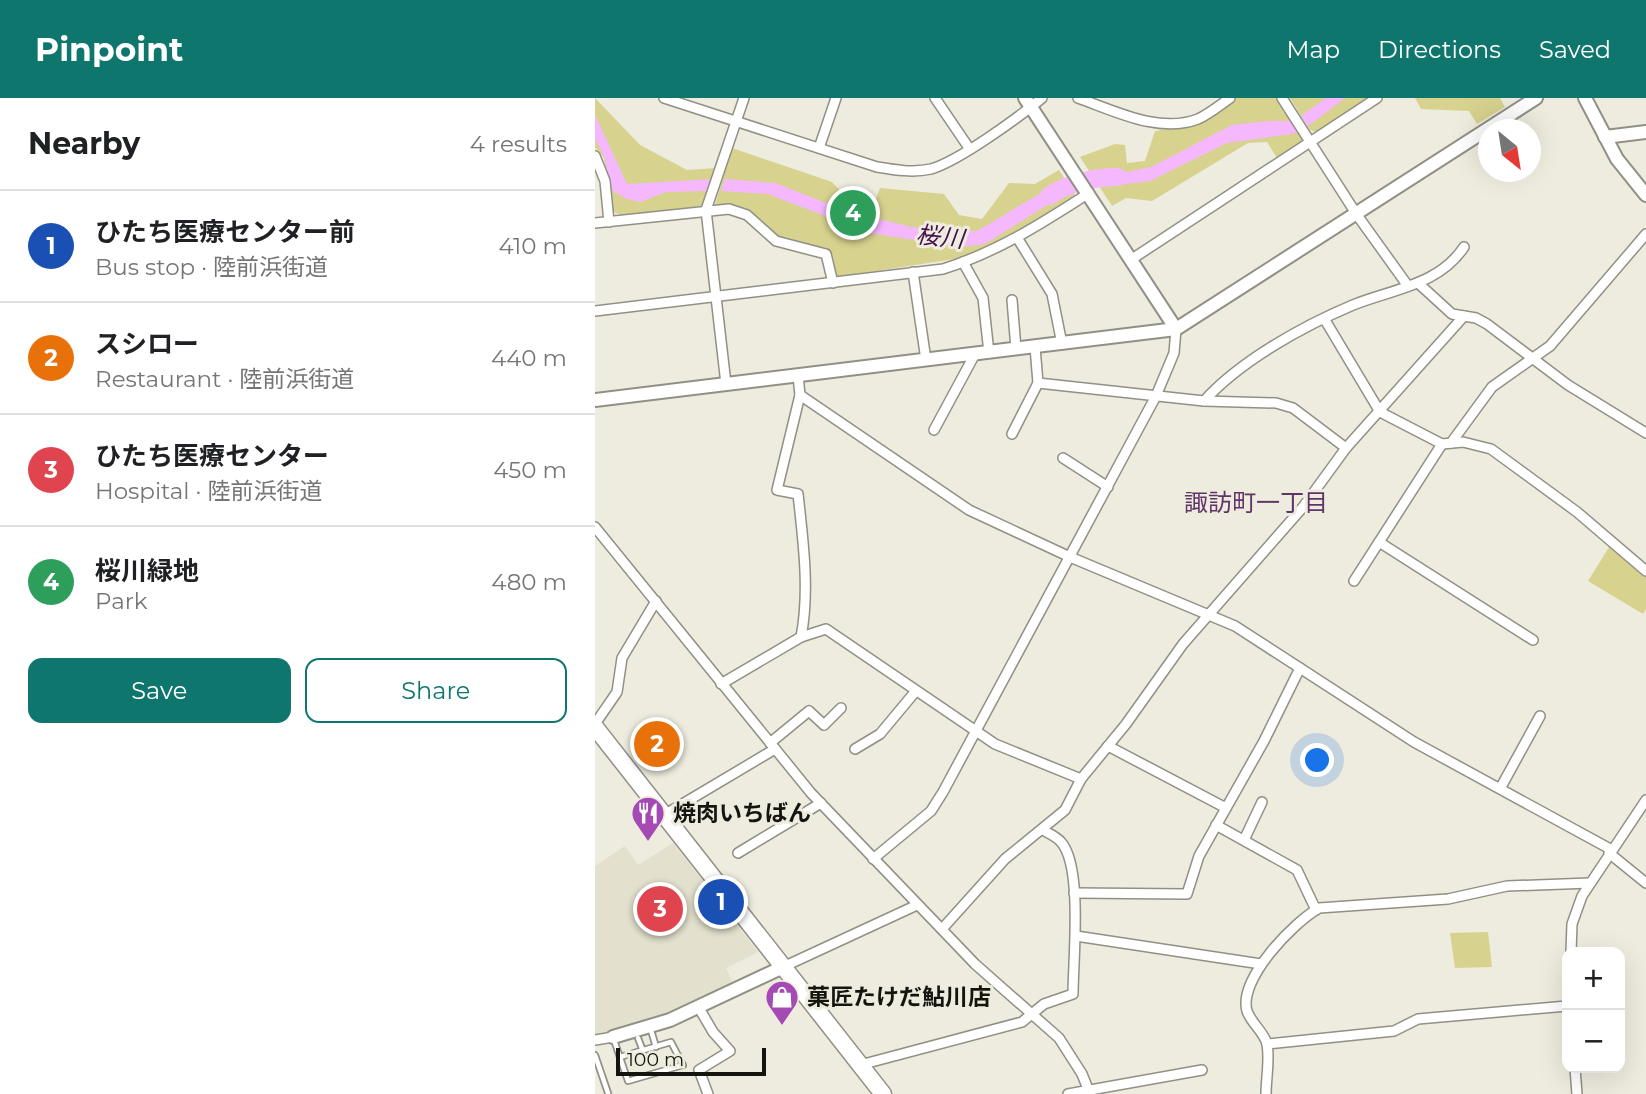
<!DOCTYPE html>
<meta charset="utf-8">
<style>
:root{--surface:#fff;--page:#f2f2f2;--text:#202124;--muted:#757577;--line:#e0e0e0;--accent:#0f766e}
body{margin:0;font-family:Montserrat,"Noto Sans JP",sans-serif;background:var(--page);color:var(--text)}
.controls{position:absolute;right:21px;bottom:21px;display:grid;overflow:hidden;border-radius:14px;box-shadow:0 7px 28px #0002}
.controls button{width:63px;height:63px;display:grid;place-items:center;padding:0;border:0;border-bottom:2px solid var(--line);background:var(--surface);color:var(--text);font:35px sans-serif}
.compass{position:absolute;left:883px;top:21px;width:63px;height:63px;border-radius:50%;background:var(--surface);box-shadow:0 7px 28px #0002;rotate:150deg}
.scale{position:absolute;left:21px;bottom:18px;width:150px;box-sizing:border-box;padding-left:7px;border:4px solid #151510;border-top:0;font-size:19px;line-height:24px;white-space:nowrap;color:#151510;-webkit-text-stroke:5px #edecde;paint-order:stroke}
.you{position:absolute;left:723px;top:663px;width:24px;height:24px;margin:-18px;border:5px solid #fff;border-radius:50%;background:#1a73e8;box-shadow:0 0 0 10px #1a73e833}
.badge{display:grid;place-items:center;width:46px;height:46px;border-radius:50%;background:var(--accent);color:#fff;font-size:23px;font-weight:700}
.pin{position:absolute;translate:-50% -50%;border:4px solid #fff;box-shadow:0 2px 7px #0006}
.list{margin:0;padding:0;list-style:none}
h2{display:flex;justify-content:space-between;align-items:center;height:91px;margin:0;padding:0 28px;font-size:30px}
h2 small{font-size:23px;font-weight:400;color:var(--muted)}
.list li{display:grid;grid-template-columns:46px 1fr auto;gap:21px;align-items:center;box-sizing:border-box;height:112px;padding:0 28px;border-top:2px solid var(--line)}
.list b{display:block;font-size:26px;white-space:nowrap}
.list p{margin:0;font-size:23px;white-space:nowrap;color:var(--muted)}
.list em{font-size:23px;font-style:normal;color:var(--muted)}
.actions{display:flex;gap:14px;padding:21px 28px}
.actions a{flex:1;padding:16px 0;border:2px solid var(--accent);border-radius:14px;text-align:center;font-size:24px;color:var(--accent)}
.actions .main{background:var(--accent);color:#fff}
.map{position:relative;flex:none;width:1051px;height:996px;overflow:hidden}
header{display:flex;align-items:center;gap:42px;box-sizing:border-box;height:98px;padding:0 35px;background:var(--accent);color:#fff}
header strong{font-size:33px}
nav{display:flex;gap:38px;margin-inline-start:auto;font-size:24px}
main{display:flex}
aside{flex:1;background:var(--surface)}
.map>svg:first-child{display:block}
.built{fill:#e3e1cd}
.green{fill:#d8d28f}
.water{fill:#f5b8ff}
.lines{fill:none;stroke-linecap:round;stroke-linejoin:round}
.river{stroke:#f5b8ff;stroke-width:18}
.service-casing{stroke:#919084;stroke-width:8}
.minor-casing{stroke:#919084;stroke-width:12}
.tertiary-casing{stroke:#919084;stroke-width:16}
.trunk-casing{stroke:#919084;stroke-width:19}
.service{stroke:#fff;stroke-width:4.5}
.minor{stroke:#fff;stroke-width:9}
.tertiary{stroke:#fff;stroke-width:12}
.trunk{stroke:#fff;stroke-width:16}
.labels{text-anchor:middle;stroke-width:6;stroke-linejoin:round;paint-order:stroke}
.poi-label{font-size:23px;font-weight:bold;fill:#151510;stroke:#edecde;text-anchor:start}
.water-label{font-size:24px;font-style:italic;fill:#450e4d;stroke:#edecde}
.neighbourhood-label{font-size:24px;fill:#613468;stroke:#edecde}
</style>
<header>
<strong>Pinpoint</strong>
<nav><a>Map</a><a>Directions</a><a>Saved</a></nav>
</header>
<main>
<aside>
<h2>Nearby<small>4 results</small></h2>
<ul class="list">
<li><span class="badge" style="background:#1a4fb4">1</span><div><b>ひたち医療センター前</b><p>Bus stop · 陸前浜街道</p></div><em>410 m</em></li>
<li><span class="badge" style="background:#e8710a">2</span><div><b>スシロー</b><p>Restaurant · 陸前浜街道</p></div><em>440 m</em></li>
<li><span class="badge" style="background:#e0444e">3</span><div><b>ひたち医療センター</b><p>Hospital · 陸前浜街道</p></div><em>450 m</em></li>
<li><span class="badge" style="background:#2e9e5b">4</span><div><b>桜川緑地</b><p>Park</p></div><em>480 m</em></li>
</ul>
<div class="actions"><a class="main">Save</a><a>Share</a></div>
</aside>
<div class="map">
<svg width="1051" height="996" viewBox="0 0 1051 996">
<rect width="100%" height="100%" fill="#edecde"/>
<path class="built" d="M78,745L163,854L131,870L140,889L84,915L0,939V768L30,748L43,767Z"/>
<g class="green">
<path d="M0,0L45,47L92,72L122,70L109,108L29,118L16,113L9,60L0,49Z"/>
<path d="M642,0H680L707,40L706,45L682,60L672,44L653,45L557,103L531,100L517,108L485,59L520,46L530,47L532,65L550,63L560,33L604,26Z"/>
<path d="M695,0H774L721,34L715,32Z"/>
<path d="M820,0H905L910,9L882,26L874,13L826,11Z"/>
<path d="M137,50L237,84L255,103L269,110L280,103L285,90L349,96L364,117L387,121L414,85L440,86L464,72L480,97L394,152L366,160L242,179L235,152L181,140L134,107H120Z"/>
<path d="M1016,446L1051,475V511L1048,516L993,483Z"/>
<path d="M893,834L897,869L860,870L855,835Z"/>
</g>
<g class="water">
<path d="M731,0H750L713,28L706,18Z"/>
<path d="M0,17L32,86L118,81L113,93L71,94L45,104L32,101L19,94L14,85L10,60L0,41Z"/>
<path d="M675,23H696L703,35L632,45L555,83L506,89L494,73L533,74L556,69L637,27Z"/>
<path d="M130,81L180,85L254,114L317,129L356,133H382L468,82L476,92L390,146L364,149L274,135L173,96L126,93Z"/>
</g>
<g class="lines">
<path class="river" d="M454,98C473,85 500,79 523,79"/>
<defs>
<g id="service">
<path d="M55,929L61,949"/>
<path d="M18,939L33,983L88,967L76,944L25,959"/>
<path d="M43,940L48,953"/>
<path d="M0,957L13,995"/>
</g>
<g id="minor">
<path d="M69,0L282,69C300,72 318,75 336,71C364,63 424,19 447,0"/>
<path d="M340,0L374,50"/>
<path d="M483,0C520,13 564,36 603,21C614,16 625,7 635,0"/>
<path d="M687,0L762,117L813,188"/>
<path d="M224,50L241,0"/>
<path d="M0,58L10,83L14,124"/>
<path d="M0,125L134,111L152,117L181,143L231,156L238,185"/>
<path d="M423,141L457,196L467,246"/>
<path d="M537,161L782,0"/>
<path d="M368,164L388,200L394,255"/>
<path d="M318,174L331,262"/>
<path d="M823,185L857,216L881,220L892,226L973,287L1051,335"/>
<path d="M417,202L421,251"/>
<path d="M0,213L348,171C402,154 446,126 494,95"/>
<path d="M730,222L785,314L847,346L868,344L896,351L982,414L1051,473"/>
<path d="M440,249L443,285L609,303L681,305L698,310L751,350"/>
<path d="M203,278L205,297L182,392L203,396C208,442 215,493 206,539"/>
<path d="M131,286L111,112L149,0"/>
<path d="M205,297L374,412L475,459L640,528L819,644L1017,752"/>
<path d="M609,303C645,263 708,228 758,207C798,191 844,187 869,149"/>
<path d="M339,332L380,256"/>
<path d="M417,336L443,285"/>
<path d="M856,345L897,289L955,248L1051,136"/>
<path d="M468,360L513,389"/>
<path d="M0,429L216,695L380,866L464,940L487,976L495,996"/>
<path d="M784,444L938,542"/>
<path d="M759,483L847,346"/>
<path d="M126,586L206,539L231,531L400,646L486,681"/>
<path d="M0,626L22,594L27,560L61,503"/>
<path d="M175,645L214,613L229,627L246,610"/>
<path d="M513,648L631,710"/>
<path d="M260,651L285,636L320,594"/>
<path d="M906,689L945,618"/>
<path d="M69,717L180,651"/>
<path d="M621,727L702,772L721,812"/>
<path d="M649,742L667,704"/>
<path d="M143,755L226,705"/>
<path d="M1014,755L1051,785"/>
<path d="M278,761L336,713L348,694L561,298L579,255L581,231"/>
<path d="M479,795L592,796L604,758L669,643L705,570"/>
<path d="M347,831L410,761L470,712L486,681L531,626L588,546L708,409L751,350L869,218"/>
<path d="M481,838L666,866"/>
<path d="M976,854L977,826L987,798L1051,702"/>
<path d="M188,869L322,807"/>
<path d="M104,910L118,934L135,953L104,972L113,996"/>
<path d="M0,942L18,939"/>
<path d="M672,946L799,933L823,921L972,908"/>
<path d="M265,967L427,924L449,906L478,896C478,863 488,768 466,744C462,739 453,735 448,732"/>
<path d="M980,970L982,996"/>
<path d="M473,996L607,972"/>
<path d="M671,996C671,981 675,961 672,946C669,934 656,925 652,913C643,881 699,824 724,810L853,801L912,788L995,785"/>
</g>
<g id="tertiary">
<path d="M430,0L581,231"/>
<path d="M990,0L1022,61L1051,97"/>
<path d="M1010,39L1051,34"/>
<path d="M0,302L581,231L941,0"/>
<path d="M18,939L75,922L188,869"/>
</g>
<path id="trunk" d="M0,629L288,996"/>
</defs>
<use href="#service" class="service-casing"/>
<use href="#minor" class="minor-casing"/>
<use href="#tertiary" class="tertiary-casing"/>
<use href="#trunk" class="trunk-casing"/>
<use href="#service" class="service"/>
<use href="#minor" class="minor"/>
<use href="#tertiary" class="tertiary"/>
<use href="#trunk" class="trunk"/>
</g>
<defs>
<symbol id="restaurant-pin" viewBox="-11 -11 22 30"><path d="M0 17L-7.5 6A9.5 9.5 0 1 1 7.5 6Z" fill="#a549b4" stroke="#edecde"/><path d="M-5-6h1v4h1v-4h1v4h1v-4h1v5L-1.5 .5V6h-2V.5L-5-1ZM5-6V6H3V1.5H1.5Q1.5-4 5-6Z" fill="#fff"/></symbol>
<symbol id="shop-pin" viewBox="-11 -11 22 30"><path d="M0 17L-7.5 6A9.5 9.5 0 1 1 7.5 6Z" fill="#a549b4" stroke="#edecde"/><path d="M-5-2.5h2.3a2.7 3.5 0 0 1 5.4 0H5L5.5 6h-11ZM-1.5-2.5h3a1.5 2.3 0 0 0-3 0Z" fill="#fff"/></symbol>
</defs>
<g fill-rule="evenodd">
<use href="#restaurant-pin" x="34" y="696" width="38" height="52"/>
<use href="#shop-pin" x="168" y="880" width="38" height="52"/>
</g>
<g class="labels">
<g class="poi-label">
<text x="78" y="723">焼肉いちばん</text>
<text x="212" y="907">菓匠たけだ鮎川店</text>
</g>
<g class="water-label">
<text transform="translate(345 139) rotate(6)" y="8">桜川</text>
</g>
<g class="neighbourhood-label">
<text x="661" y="413">諏訪町一丁目</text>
</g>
</g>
</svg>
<div class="controls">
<button>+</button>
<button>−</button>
</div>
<svg class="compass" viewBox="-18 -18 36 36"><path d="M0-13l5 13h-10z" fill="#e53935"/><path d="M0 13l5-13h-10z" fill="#757577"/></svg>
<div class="scale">100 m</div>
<div class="you"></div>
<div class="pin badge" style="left:126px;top:804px;background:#1a4fb4">1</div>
<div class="pin badge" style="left:62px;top:646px;background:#e8710a">2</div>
<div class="pin badge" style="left:65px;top:811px;background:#e0444e">3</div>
<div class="pin badge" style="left:258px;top:115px;background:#2e9e5b">4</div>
</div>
</main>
